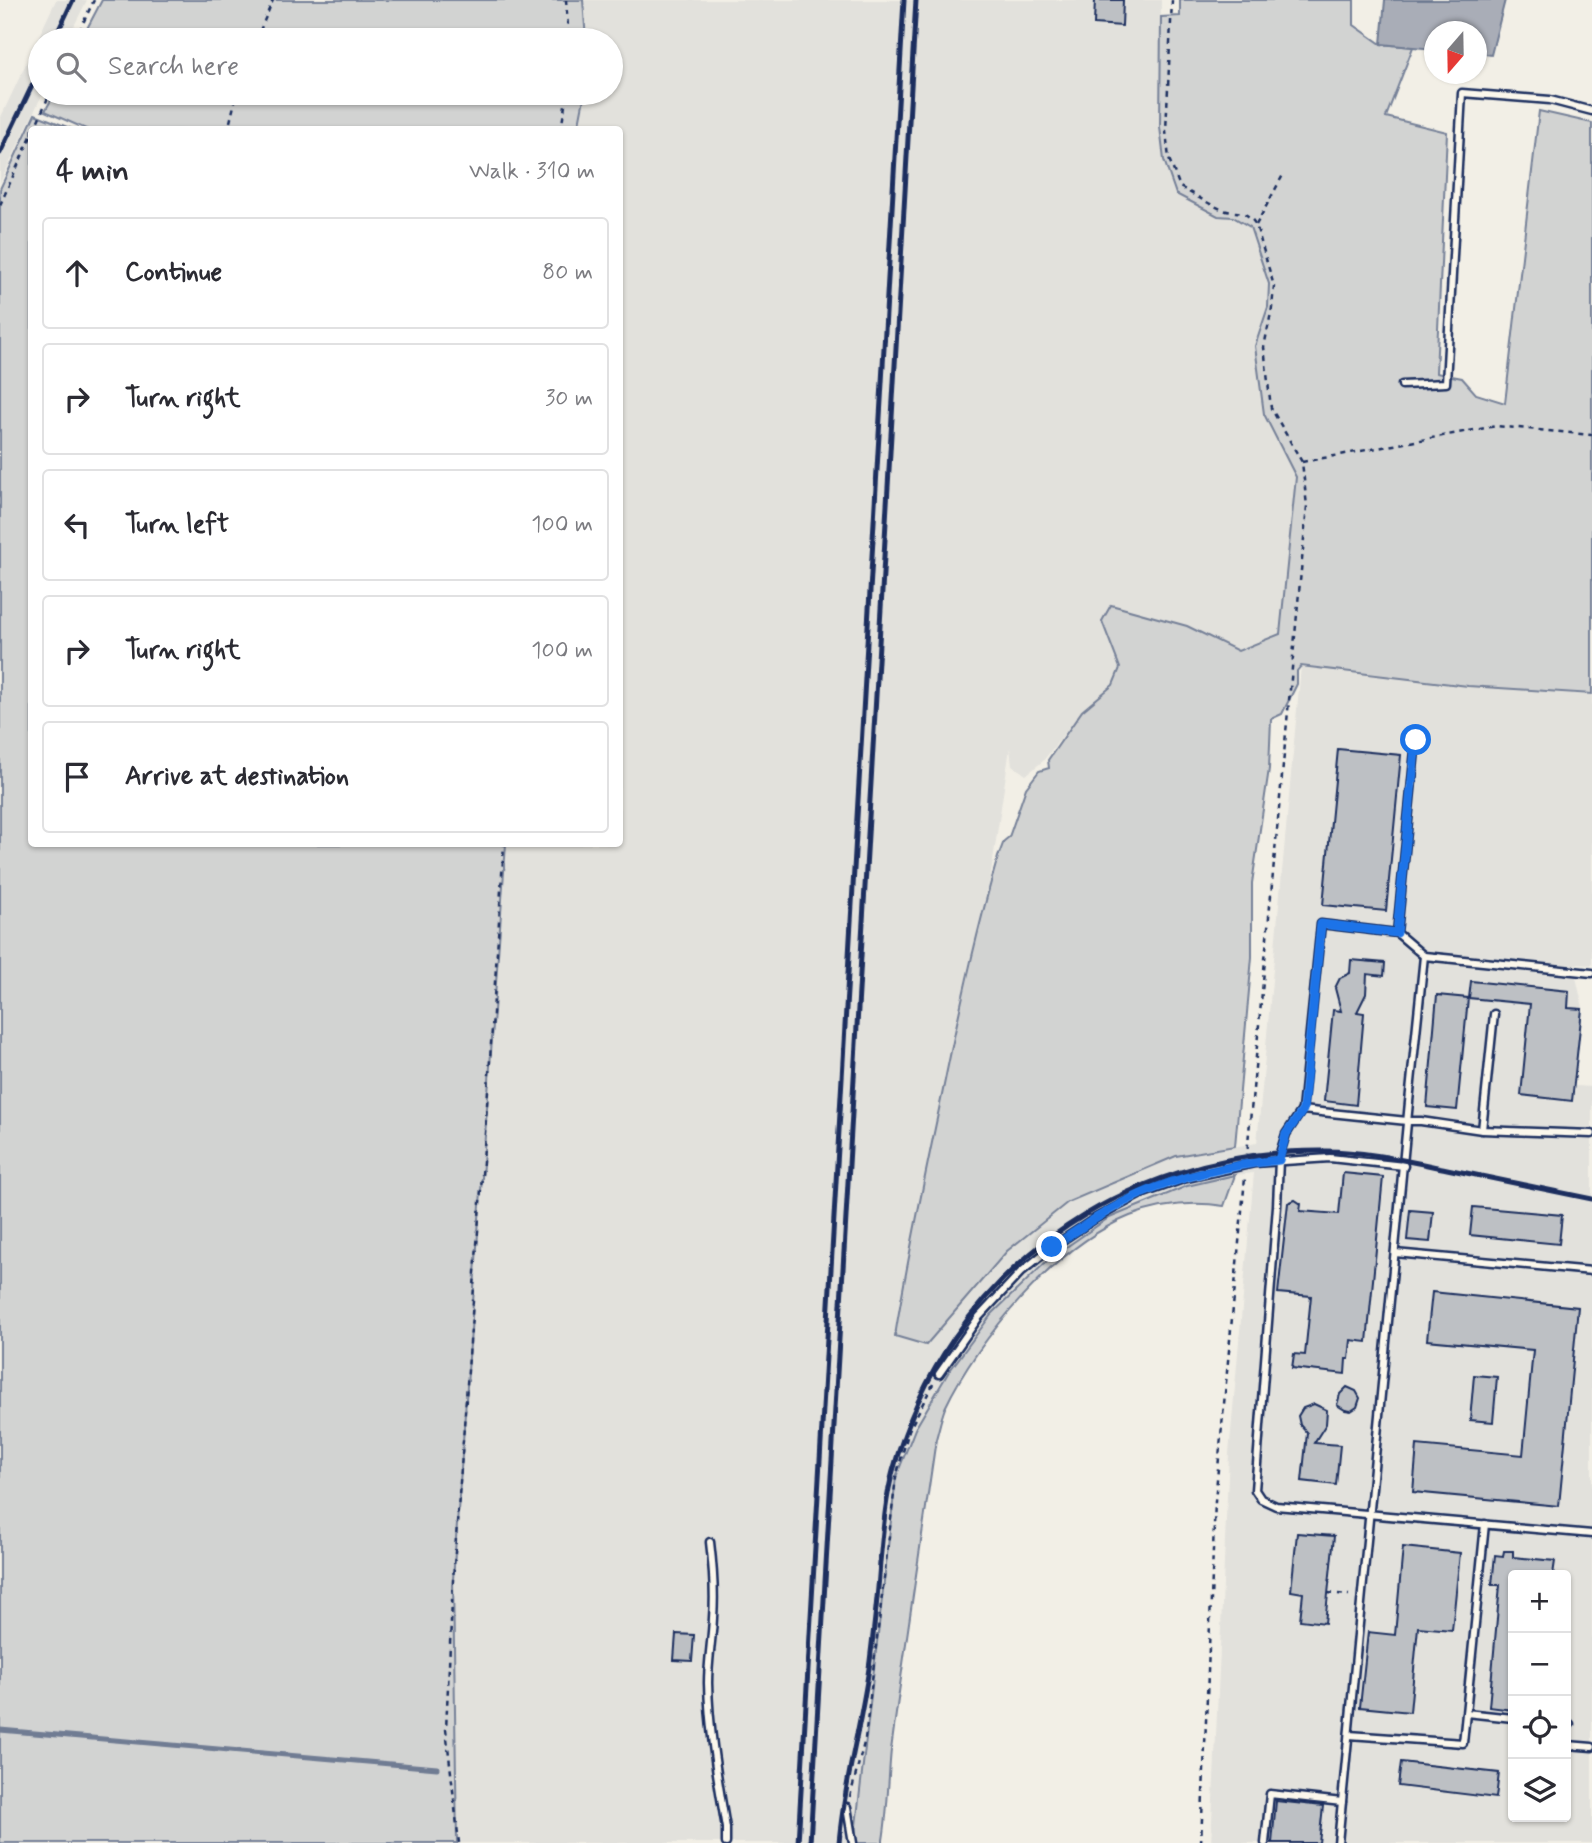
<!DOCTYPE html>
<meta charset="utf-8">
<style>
:root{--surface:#fff;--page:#f2f2f3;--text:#2b2b33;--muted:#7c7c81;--line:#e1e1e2}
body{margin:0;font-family:Mynerve,sans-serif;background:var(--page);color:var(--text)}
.controls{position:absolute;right:21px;bottom:21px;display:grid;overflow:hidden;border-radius:7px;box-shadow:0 2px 5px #0004}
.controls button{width:63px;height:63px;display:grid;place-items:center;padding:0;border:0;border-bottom:2px solid var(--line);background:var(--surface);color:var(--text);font:35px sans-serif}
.compass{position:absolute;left:1424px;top:21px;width:63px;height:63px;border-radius:50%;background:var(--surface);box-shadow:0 2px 5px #0004;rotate:200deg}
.stop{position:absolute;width:21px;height:21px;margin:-16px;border:5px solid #1a73e8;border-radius:50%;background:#fff}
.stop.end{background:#1a73e8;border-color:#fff;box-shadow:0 2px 7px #0008}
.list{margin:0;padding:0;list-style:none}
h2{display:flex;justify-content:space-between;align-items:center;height:91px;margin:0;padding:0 28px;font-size:30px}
h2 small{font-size:23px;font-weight:400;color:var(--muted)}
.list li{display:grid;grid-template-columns:46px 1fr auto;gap:21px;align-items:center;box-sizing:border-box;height:112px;margin:0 14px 14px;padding:0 14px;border:2px solid var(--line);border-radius:7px}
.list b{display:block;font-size:26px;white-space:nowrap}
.list em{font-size:23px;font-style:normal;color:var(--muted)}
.icon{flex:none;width:38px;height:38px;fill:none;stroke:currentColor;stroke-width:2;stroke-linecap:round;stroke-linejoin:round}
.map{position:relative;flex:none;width:1592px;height:1843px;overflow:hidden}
.search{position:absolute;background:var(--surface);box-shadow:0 2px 5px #0004;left:28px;top:28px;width:595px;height:77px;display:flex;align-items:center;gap:18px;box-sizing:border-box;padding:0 24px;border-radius:38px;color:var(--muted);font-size:26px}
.panel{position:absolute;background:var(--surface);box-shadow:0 2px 5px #0004;left:28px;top:126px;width:595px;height:721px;border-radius:7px}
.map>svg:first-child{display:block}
.built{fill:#e2e1dc;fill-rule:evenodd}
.green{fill:#d2d3d2;stroke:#768198;stroke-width:2}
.water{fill:#a9adb7;stroke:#707b93;stroke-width:2}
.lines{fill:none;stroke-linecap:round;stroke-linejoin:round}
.stream{stroke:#707b93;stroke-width:5}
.building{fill:#bdc0c4;stroke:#1b2f5e;stroke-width:2}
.service-casing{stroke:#1b2f5e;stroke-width:11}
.path{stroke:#1b2f5e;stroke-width:2.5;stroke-dasharray:5 5;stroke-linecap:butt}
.service{stroke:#fbf7ec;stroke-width:6}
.rail{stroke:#1b2f5e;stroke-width:5}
.route{stroke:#1a73e8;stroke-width:9}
</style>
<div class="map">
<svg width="1592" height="1843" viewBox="0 0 1592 1843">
<rect width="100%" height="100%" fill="#f2efe6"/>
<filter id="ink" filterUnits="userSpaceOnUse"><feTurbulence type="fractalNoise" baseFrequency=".0143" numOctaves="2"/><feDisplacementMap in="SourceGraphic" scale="14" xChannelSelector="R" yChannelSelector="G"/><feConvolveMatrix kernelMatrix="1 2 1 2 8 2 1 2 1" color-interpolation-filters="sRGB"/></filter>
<g filter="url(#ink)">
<g class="built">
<path d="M56,0H87L67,40H40V93H43L0,183V119Z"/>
<path d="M583,0H1161L1160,127L1164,160L1218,216L1233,217L1250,227L1269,284L1268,307L1255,346L1264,414L1296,476L1280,635L1238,651L1187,626L1113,649L1120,668L1113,685L1082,711L1043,761L1026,775L1012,765L1010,748L988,893L967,973L934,1132L903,1289L895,1336L927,1345L1007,1251L1068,1202L1176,1156L1257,1143L1301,666L1468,686L1592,694V965L1573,964L1583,1008L1575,1086L1592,1087V1843H1211L1229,1454L1254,1173L1235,1175L1187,1186L1107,1219L1049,1259L991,1316L948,1373L915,1429L896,1477L854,1843H457L453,1580L506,844H620V130L578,129L585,93H611V40H586ZM1513,1575H1566V1817H1513Z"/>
</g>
<g class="green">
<path d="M102,0H583L586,40H81Z"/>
<path d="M1180,0H1354V25L1381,44L1413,47L1386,117L1447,132L1436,373L1462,378L1476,394L1505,403L1539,111L1592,123V694L1468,686L1301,666L1297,671V684L1282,714L1271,719L1269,769L1252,883V957L1235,1146L1176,1156L1068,1202L1007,1251L926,1345L895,1336C908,1255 925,1175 942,1095C958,1015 975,936 998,857L1004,841L1009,837L1026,788L1039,771L1049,768L1048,760L1082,711L1113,685L1120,668L1102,621L1111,605L1187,626L1238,651L1280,634L1296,477L1264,414L1255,346L1268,307L1269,284L1250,227L1233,217L1218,216L1176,194L1164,160L1160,127L1161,17L1180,16Z"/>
<path d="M55,93H585L578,129L88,130L45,111Z"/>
<path d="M35,114L72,129L32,130V844H506L453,1580L457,1843H0V189Z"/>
<path d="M1235,1175L1224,1206C1191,1201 1162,1204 1130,1216C1057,1245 978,1338 945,1408C941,1418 939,1429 936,1439C921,1543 905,1646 891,1750C888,1780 888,1810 883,1840V1843H854L896,1477L915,1429L948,1373L991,1315L1049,1259L1107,1219L1187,1186Z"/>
</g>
<path class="water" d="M1385,0H1505L1491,55L1477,53L1476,32H1434V49L1381,44Z"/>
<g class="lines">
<path class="stream" d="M0,1730L437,1768"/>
</g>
<g class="building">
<path d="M1095,0H1123L1122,26L1094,24Z"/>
<path d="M1338,749L1401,755L1386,911L1323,905Z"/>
<path d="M1351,960L1385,963L1384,976L1367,974L1366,994L1357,1012L1364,1013L1356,1105L1324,1101L1333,1010L1341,1011L1335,988L1340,978L1350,973Z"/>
<path d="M1471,981L1569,991L1568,1008L1582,1009L1572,1101L1521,1095L1530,1004L1469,998Z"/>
<path d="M1437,995L1468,998L1457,1110L1427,1107Z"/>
<path d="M1343,1173L1383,1177L1367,1342L1351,1340L1349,1359H1346L1345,1374L1292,1368L1294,1354L1305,1355L1311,1296L1278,1293L1288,1203L1295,1200L1301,1204L1300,1211L1339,1214Z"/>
<path d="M1473,1207L1562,1215L1559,1244L1470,1235Z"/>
<path d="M1410,1210L1433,1212L1430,1242L1407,1240Z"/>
<path d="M1432,1292L1578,1307L1559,1506L1413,1492L1417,1445L1523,1455L1533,1350L1427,1340Z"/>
<path d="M1474,1375L1497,1377L1493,1422L1470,1420Z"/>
<path d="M1347,1387L1356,1391L1360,1398L1357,1407L1351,1411L1345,1410L1337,1405L1340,1394Z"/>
<path d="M1314,1404L1327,1410L1326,1424L1314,1443L1340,1445L1336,1485L1302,1481L1307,1433L1300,1425L1298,1416L1303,1408Z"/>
<path d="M1297,1533L1334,1536L1325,1623L1300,1620L1303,1593L1291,1591Z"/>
<path d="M1403,1547L1460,1553L1452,1630L1418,1627L1410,1712L1360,1707L1368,1632L1395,1635Z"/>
<path d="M1504,1551H1513V1557L1555,1561L1553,1575H1513V1710L1489,1707L1500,1585H1492L1495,1555L1503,1556Z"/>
<path d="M676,1634L694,1635L692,1661L674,1660Z"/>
<path d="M1401,1762L1499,1773L1496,1798L1398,1786Z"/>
<path d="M1276,1801L1323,1806L1319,1843H1272Z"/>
</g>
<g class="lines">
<defs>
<g id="service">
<path d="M1402,385L1446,383L1462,93L1550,100L1592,111"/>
<path d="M1416,740L1397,933L1424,956L1592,973"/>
<path d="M1397,933L1321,924L1302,1110L1407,1121H1421L1482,1130"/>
<path d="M1494,1014L1482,1130L1592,1134"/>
<path d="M1302,1110L1286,1134L1280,1153L1279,1160L1277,1206L1255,1490L1261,1499L1276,1506L1592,1534"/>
<path d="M1395,1253L1592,1271"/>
<path d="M939,1374L979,1317L1021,1272L1052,1247L1096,1218L1141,1194L1183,1179L1255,1163L1330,1158L1404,1166"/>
<path d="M710,1542C713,1567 715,1593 713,1618C712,1640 708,1661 708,1683C709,1732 718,1780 726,1828V1843"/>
<path d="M1466,1713L1513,1718"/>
<path d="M1566,1723L1570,1724"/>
<path d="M1349,1735L1463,1743L1485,1524"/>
<path d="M1568,1745L1592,1747"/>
<path d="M847,1807L853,1843"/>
<path d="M1265,1843L1270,1794L1342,1802"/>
<path d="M1338,1843L1409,1102L1424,956"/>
</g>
</defs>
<use href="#service" class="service-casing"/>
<g class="path">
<path d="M566,0L569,40"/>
<path d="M1172,0L1166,131L1169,159L1180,187C1193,194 1207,203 1221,209C1237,216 1243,206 1256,225L1274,286L1272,308L1264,347L1271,408L1302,462L1307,506L1247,1154"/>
<path d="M75,40L94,0"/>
<path d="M256,40L273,0"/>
<path d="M230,122L237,93"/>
<path d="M34,130L50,93"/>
<path d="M561,130L567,93"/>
<path d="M0,205L32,134"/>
<path d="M1256,225L1283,175"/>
<path d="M1302,462L1496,426L1592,435"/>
<path d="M1328,1593L1349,1595"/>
<path d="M850,1797L865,1739L896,1477L909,1430L933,1384"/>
<path d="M459,1843L446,1729L453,1580L487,1105L504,844"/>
<path d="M1201,1843L1215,1501L1245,1178"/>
</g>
<use href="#service" class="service"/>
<g class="rail">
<path d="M54,40L73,0"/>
<path d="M0,153L40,69"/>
<path d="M798,1843L904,0"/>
<path d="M810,1843L916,0"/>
<path d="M839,1843C844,1782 862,1722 870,1661C874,1628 878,1595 880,1562C883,1532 885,1501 893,1471C947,1273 1122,1149 1325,1151C1366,1151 1407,1161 1447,1169C1495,1179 1544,1189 1592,1199"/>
</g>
</g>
</g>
<g class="lines" filter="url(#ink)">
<path class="route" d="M1052,1247C1081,1228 1109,1208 1141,1194C1184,1175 1232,1165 1279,1160L1286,1134L1303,1110L1321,924L1397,933L1416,740"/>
</g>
</svg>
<div class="controls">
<button>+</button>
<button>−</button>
<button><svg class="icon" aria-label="locate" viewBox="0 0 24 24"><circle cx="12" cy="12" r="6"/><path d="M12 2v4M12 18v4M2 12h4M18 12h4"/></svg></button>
<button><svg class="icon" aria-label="layers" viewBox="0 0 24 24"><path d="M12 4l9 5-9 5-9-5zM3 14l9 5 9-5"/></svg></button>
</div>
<svg class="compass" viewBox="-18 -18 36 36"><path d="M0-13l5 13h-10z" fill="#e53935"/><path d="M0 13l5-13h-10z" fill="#7c7c81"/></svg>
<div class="stop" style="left:1416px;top:740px"></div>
<div class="stop end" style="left:1052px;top:1247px"></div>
<div class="search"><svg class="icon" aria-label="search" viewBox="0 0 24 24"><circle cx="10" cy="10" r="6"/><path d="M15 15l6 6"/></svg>Search here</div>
<section class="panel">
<h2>4 min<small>Walk · 310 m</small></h2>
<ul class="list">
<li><svg class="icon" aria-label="ahead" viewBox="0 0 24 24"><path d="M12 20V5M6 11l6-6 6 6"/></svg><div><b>Continue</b></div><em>80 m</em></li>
<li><svg class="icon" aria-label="right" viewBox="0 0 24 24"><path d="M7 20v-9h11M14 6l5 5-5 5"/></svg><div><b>Turn right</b></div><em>30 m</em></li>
<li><svg class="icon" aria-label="left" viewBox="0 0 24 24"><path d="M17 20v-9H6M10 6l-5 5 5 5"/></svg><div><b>Turn left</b></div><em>100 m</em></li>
<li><svg class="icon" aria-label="right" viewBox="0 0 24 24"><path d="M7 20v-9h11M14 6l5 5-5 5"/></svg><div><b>Turn right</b></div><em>100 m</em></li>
<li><svg class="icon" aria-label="arrive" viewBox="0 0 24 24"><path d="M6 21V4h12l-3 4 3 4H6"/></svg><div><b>Arrive at destination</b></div></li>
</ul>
</section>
</div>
